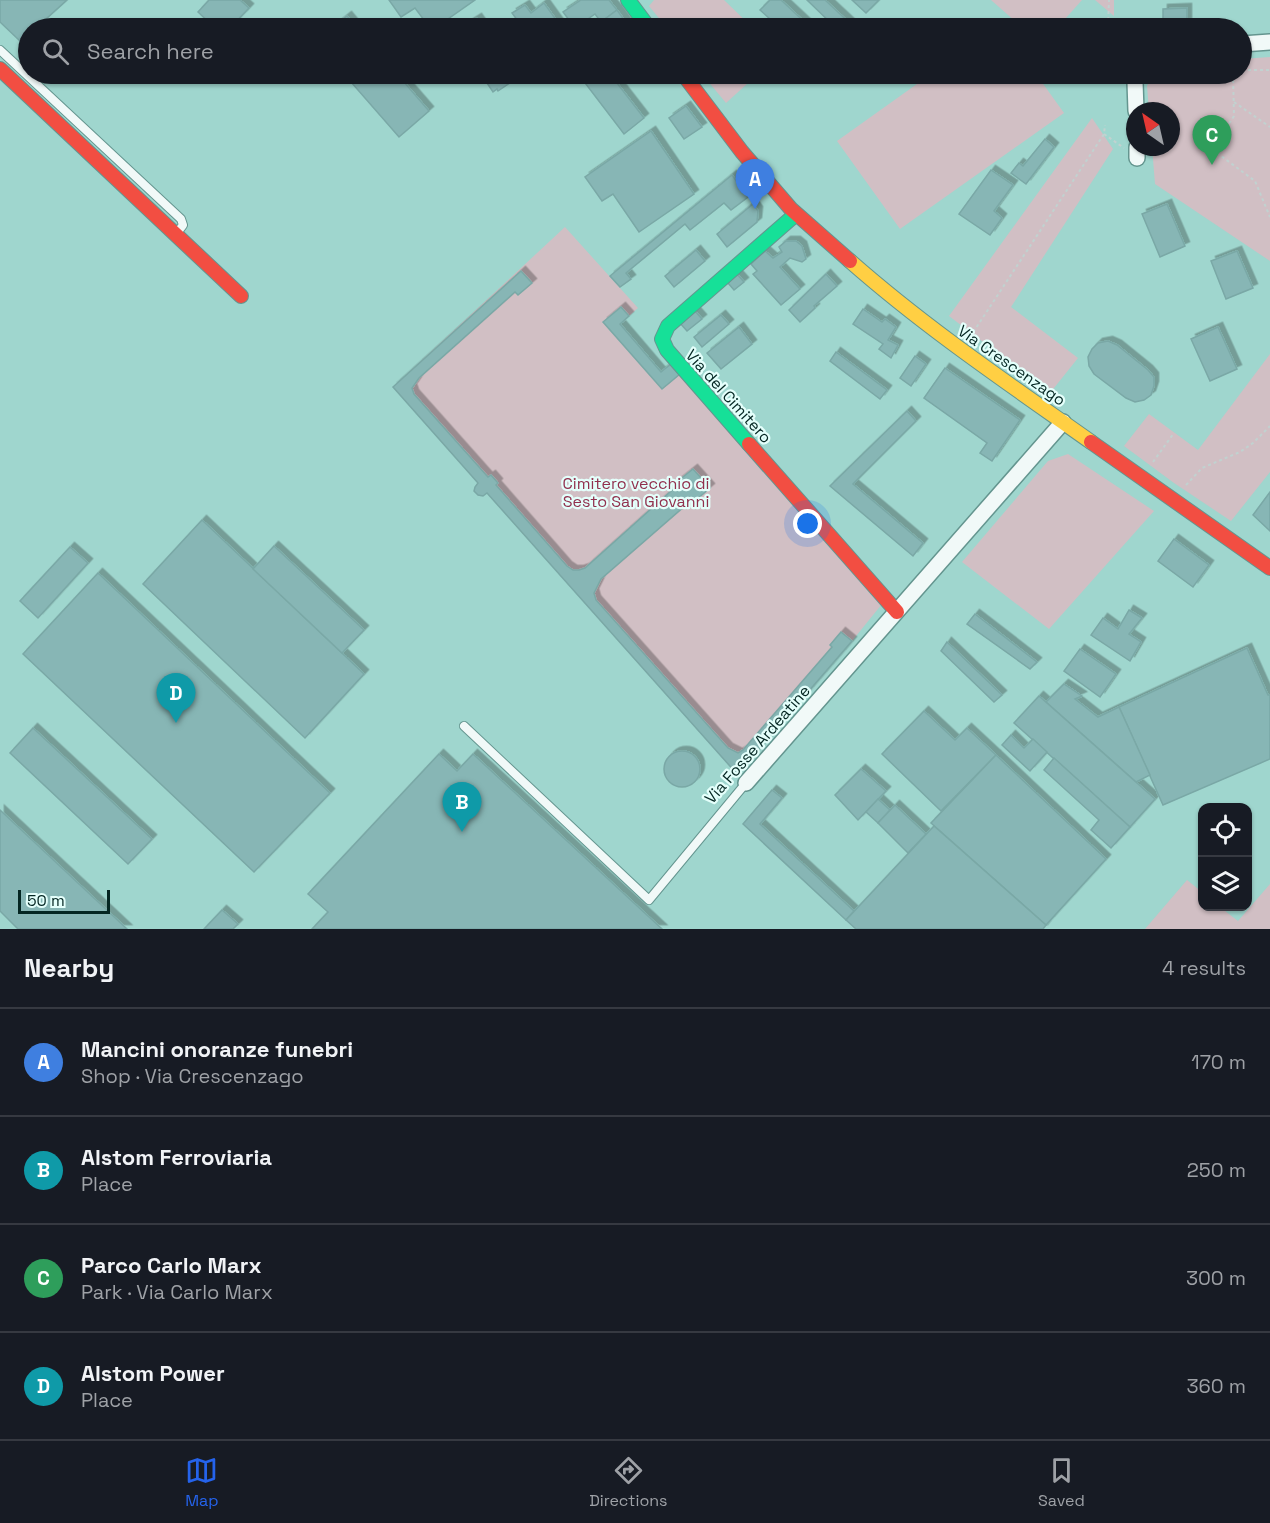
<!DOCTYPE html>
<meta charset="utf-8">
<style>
:root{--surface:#171b24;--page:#242831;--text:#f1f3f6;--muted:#9ea1a6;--line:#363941;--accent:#2563eb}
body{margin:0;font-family:"Space Grotesk",sans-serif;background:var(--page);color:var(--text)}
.controls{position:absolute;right:18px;bottom:18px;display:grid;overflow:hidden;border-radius:12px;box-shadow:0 2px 4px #0004}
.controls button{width:54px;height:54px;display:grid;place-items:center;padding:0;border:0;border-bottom:2px solid var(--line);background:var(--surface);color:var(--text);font:30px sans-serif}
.compass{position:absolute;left:1126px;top:102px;width:54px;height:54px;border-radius:50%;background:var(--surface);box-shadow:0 2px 4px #0004;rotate:326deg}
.scale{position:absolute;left:18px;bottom:15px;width:92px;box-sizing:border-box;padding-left:6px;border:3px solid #042622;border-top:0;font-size:16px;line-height:21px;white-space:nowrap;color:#042622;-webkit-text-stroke:4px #e4fffb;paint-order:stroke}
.you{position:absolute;left:808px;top:524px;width:21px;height:21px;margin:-15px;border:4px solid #fff;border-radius:50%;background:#1a73e8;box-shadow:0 0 0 9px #1a73e833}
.badge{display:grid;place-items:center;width:39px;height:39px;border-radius:50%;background:var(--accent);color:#fff;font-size:20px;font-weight:700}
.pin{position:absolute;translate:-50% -50px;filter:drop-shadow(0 2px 3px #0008)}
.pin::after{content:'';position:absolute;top:32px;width:21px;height:18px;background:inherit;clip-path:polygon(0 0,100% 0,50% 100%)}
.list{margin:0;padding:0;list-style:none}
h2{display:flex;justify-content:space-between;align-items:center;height:78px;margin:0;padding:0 24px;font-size:26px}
h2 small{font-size:20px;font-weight:400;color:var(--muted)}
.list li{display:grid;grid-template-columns:39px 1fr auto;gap:18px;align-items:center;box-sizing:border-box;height:108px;padding:0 24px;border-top:2px solid var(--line)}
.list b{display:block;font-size:22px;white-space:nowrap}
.list p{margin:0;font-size:20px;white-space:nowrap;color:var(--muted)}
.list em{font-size:20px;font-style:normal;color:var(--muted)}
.icon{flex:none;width:33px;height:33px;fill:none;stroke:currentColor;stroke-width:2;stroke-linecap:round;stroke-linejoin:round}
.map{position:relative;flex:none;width:1270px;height:929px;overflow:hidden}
.search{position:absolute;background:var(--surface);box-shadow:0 2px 4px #0004;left:18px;right:18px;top:18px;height:66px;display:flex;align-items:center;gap:15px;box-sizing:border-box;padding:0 21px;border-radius:33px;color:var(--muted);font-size:22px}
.sheet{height:510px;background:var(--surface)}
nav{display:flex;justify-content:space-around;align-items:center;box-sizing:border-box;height:84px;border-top:2px solid var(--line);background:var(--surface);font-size:16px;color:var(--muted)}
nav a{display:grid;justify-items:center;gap:3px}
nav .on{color:var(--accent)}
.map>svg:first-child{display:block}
.green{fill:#d1bfc4}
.building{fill:#87b6b5;stroke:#7aa8a6;stroke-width:1.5;filter:url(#shadow)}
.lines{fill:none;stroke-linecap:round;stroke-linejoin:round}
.lane-casing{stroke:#64958f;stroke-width:10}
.street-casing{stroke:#64958f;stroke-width:18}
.fast-casing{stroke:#64958f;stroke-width:16}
.slow-casing{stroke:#64958f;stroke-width:16}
.jam-casing{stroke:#64958f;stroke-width:16}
.path{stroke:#c1d2d0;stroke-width:2;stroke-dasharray:3 3;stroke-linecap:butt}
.lane{stroke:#f1f9f8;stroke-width:8}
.street{stroke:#f1f9f8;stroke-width:15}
.fast{stroke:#16e098;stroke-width:14}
.slow{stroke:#ffcf43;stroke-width:14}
.jam{stroke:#f24e42;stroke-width:14}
.labels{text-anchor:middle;stroke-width:4.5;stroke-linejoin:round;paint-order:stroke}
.street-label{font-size:16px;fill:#042622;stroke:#e4fffb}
.park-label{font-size:16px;fill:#91304d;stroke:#e4fffb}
</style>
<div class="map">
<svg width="1270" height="929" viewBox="0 0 1270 929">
<defs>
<filter id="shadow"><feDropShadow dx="4.5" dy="-4.5" stdDeviation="0" flood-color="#0004"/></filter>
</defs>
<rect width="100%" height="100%" fill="#9fd6ce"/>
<g class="green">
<path d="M654,0H724L753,28H667L649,6Z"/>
<path d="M991,0H1082L1057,28H1023Z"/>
<path d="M1095,0H1114V16Z"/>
<path d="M1270,57V261L1155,184L1152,147H1171V111H1149L1147,86L1153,74H1242V59Z"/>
<path d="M702,74H758L726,103Z"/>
<path d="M931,74H1036L1064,113L900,229L837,141Z"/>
<path d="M1092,118L1113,149L1011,307L1078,358L1050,393L949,316Z"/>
<path d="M565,227L638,308L620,324L661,372L671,364L882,604L852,641L737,774L393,387Z"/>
<path d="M1270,354V472L1231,521L1174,483L1124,446L1149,414L1198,450Z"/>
<path d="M1068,454L1154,511L1049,629L962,562L1048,461Z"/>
<path d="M1187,880L1202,892V906L1220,907L1238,921L1270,884V929H1145Z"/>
</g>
<g class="building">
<path d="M0,0H67L36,28H28V35L21,42L0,22Z"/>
<path d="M209,0H240L249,8L230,28H215L198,12Z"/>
<path d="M389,0H475L435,28H430L415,8L401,17Z"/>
<path d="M581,0H609L617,10L601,22L595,14L575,28L563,12Z"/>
<path d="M770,0H781L811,28H780L760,10Z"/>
<path d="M807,0H825L855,28H836Z"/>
<path d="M852,0H879L866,13Z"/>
<path d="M544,3L562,28H523L512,13L525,5L531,13Z"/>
<path d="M1187,8V22L1163,23V9Z"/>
<path d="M617,10L630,28H606L601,22Z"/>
<path d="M347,16L357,28H332Z"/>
<path d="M477,18L484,28H461Z"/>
<path d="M344,74H397L429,111L399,137Z"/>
<path d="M484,74H514L517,78L498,91L497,89L493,92L485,80L487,78Z"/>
<path d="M581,74H610L644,118L624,134L579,75Z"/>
<path d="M686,106L702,127L684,139L669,118Z"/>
<path d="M651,131L694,194L639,232L613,194L602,201L585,177Z"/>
<path d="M1045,139L1054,147L1026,184L1011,173L1019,163L1023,166Z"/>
<path d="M991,170L1013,185L994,211L1002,218L990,235L959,214Z"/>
<path d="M732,175L748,197L731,210L724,203L690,230L685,224L626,273L631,279L620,287L610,276Z"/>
<path d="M753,204L758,211L757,222L727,247L717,234Z"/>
<path d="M1167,204L1185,246L1160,257L1142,214Z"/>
<path d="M786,241H796L802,246L806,259L802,262L790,258L780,267L800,289L781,305L753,274L757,271L751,264L765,251L773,258L782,252L779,247Z"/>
<path d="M696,250L705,261L674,287L665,276Z"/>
<path d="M1237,251L1253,288L1226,299L1211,261Z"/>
<path d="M521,271L532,283L518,295L515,292L419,378L412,388L414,394L488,477L491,475L498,483L496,485L567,566L573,570H579L585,568L680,483L678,481L693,469L710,488L696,500L694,498L601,579L594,593L596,600L728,748L738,753L743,750L832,647L830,645L841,632L852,641L737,774L487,493L483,496L478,495L474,491L475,487L478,483L393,387Z"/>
<path d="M737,274L744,282L734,290L728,283Z"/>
<path d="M826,274L837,286L814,306L815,308L800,322L789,310Z"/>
<path d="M621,307L629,316L620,324L661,372L671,364L680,374L662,389L603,322Z"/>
<path d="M863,309L882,322L885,319L896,327L888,340L898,345L891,358L879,349L883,344L853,324Z"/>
<path d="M695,311L702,319L687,331L680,323Z"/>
<path d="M721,315L729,324L702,347L694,337Z"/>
<path d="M739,327L752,344L721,369L707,353Z"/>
<path d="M1218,327L1237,369L1210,381L1191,339Z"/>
<path d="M1108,341L1117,345L1148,370L1154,377V386L1151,395L1144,400L1135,402L1126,398L1094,374L1089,366L1088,357L1092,349L1098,343Z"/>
<path d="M836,352L887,390L880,399L830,361Z"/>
<path d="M915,356L926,364L911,386L900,378Z"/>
<path d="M945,368L1020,420L992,461L980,453L987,443L924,398Z"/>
<path d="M907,411L916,421L853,484L923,543L913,556L830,486Z"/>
<path d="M1270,492V531L1253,515Z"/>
<path d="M202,520L364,674L305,738L143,584Z"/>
<path d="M1174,539L1209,565L1193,587L1158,561Z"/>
<path d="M274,546L364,630L342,653L253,569Z"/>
<path d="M70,547L88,563L38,618L20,601Z"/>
<path d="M98,573L330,793L254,872L23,654Z"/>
<path d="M1129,610L1142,618L1129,634L1141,642L1130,661L1091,635L1103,618L1118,629Z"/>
<path d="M975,614L1037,662L1030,669L967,624Z"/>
<path d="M947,642L1002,695L994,702L941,651Z"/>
<path d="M1247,648L1268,695H1270V759L1163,805L1119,707Z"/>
<path d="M1080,649L1116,674L1100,697L1064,671Z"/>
<path d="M1064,684L1082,696L1075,699L1098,717L1119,707L1150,775L1136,782L1046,702Z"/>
<path d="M1039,696L1155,799L1130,827L1014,723Z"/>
<path d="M924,711L955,740L967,728L996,755L941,811L882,754Z"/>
<path d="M33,728L152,839L128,864L10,753Z"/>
<path d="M1011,735L1024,748L1033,739L1047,752L1030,771L1002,745Z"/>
<circle cx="682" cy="769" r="18"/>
<path d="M439,754L457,771L473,754L662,929H312L328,912L308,894Z"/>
<path d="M996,755L1106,859L1046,925L931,823Z"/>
<path d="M1054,758L1130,827L1111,848L1091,830L1099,820L1044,770Z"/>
<path d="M861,769L886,791L858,820L835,795Z"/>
<path d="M772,790L782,798L760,824L854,911L846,920L743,824Z"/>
<path d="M878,799L890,810L878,823L866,812Z"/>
<path d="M895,805L926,834L908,853L878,823Z"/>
<path d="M0,810L127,929H18L0,911Z"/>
<path d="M934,826L1046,925L1043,929H856L846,920Z"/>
<path d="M222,910L238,924L233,929H204Z"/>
</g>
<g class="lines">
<defs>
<g id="lane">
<path d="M0,50L181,219L183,225L177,233"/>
<path d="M464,726L649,900L746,783"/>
</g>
<g id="street">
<path d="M1242,44L1270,42"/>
<path d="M1136,111L1135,82L1137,74"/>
<path d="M1137,147V158"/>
<path d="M746,783L1063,422"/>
</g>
<g id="fast">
<path d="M628,0L649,28"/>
<path d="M749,444L667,350L662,339L668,326L796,214"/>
</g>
<path id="slow" d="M850,261C926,328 1009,384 1091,442"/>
<g id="jam">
<path d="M0,69L241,296"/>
<path d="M683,74L742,152L791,209L850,261"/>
<path d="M1091,442L1270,568"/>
<path d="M749,444L897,612"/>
</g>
</defs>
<use href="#lane" class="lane-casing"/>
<use href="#street" class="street-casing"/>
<use href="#fast" class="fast-casing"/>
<use href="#slow" class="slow-casing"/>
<use href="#jam" class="jam-casing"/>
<g class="path">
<path d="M1108,26L1109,0"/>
<path d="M1242,70H1270"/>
<path d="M1233,74L1234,116L1217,142V153L1255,181L1270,217"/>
<path d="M1234,102L1270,127"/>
<path d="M1104,134L1124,148"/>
<path d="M970,337L1104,134L1105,125"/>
<path d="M1153,462L1174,433"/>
<path d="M1186,485L1202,468L1240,452L1253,443L1270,426"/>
</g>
<use href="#lane" class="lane"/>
<use href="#street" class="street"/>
<use href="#fast" class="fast"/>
<use href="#slow" class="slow"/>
<use href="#jam" class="jam"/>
</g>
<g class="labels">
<g class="street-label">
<text transform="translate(1012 365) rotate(35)" y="6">Via Crescenzago</text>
<text transform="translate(729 396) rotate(48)" y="6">Via del Cimitero</text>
<text transform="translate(757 744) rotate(-49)" y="6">Via Fosse Ardeatine</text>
</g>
<g class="park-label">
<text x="636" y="489">Cimitero vecchio di<tspan x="636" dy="18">Sesto San Giovanni</tspan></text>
</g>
</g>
</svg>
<div class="controls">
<button><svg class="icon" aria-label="locate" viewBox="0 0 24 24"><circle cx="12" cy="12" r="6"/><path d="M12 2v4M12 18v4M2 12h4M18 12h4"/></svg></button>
<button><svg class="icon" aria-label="layers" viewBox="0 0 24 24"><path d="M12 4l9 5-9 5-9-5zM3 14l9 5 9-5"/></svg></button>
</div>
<svg class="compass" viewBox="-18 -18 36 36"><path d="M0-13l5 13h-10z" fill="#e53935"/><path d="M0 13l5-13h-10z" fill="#9ea1a6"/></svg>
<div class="scale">50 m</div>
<div class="you"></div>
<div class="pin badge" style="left:755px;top:209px;background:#3f7fe0">A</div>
<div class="pin badge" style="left:462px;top:832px;background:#0f9aa8">B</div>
<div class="pin badge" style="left:1212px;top:165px;background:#2e9e5b">C</div>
<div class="pin badge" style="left:176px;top:723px;background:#0f9aa8">D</div>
<div class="search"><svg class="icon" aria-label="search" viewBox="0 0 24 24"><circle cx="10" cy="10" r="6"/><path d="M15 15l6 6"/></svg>Search here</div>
</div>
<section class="sheet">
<h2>Nearby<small>4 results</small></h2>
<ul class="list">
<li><span class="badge" style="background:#3f7fe0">A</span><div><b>Mancini onoranze funebri</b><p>Shop · Via Crescenzago</p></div><em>170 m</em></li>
<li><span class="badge" style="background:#0f9aa8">B</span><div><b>Alstom Ferroviaria</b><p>Place</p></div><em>250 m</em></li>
<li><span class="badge" style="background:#2e9e5b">C</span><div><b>Parco Carlo Marx</b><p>Park · Via Carlo Marx</p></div><em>300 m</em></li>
<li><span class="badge" style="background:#0f9aa8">D</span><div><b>Alstom Power</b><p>Place</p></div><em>360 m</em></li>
</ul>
</section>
<nav>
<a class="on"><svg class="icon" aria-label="map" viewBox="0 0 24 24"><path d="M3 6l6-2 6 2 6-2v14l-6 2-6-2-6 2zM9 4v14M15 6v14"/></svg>Map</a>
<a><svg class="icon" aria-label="directions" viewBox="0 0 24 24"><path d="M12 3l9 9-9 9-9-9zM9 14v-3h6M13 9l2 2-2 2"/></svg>Directions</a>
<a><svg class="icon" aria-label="saved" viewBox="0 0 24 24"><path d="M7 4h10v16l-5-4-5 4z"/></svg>Saved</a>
</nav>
